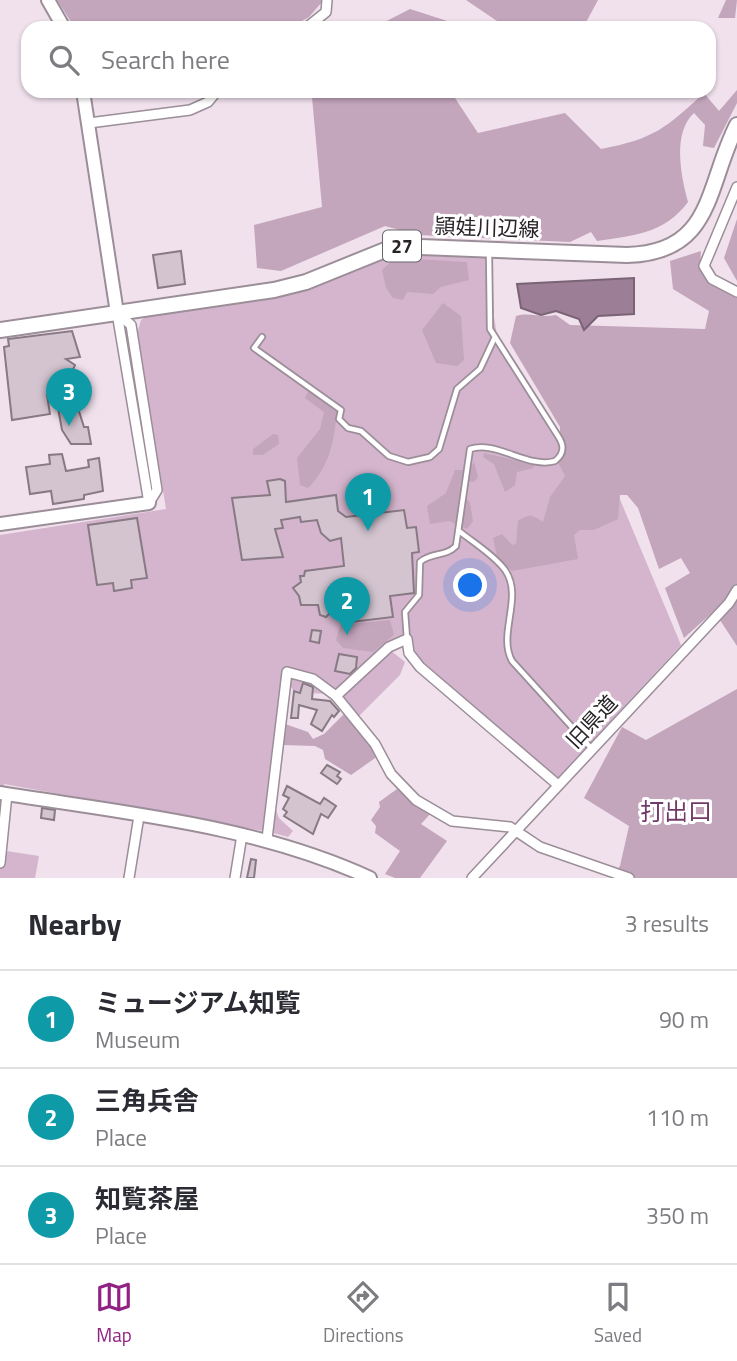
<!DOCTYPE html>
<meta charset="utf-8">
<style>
:root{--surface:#fff;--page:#f7f7f7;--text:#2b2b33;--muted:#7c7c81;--line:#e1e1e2;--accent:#912182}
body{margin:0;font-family:"Titillium Web","Noto Sans JP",sans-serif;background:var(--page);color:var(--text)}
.you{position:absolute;left:471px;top:586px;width:24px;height:24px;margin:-18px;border:5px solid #fff;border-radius:50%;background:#1a73e8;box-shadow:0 0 0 10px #1a73e833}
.badge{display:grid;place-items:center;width:46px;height:46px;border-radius:50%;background:var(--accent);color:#fff;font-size:23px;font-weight:700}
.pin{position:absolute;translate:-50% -58px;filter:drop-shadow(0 2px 4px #0008)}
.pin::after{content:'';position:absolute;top:37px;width:24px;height:21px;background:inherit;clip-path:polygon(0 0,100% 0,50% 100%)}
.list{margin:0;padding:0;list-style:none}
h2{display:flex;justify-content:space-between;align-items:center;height:91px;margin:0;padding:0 28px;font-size:30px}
h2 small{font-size:23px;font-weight:400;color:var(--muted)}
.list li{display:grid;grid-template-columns:46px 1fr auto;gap:21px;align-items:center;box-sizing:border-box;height:98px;padding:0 28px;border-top:2px solid var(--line)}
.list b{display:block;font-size:26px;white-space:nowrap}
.list p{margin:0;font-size:23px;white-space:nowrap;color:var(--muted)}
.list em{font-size:23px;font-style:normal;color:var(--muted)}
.icon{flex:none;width:38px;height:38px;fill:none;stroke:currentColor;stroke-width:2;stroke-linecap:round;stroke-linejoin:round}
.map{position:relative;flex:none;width:737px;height:878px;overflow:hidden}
.search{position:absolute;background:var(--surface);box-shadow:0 2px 5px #0004;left:21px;right:21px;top:21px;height:77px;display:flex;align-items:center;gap:18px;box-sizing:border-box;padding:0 24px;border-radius:21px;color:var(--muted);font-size:26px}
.sheet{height:385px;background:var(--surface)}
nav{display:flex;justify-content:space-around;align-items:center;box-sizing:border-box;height:98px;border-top:2px solid var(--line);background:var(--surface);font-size:19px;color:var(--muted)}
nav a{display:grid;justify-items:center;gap:4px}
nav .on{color:var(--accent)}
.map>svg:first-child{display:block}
.green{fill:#d4b5cd}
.forest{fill:#c3a5bc}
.water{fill:#9c7f96;stroke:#796375;stroke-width:2}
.building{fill:#d3c4d0;stroke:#877a84;stroke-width:2}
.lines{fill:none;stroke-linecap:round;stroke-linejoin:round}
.lane-casing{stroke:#9b8e98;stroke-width:8}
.street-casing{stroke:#9b8e98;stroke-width:12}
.secondary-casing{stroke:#9b8e98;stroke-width:16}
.primary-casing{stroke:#9b8e98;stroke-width:18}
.lane{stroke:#fff;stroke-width:4.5}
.street{stroke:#fff;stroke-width:9}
.secondary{stroke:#fff;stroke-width:12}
.primary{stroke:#fff;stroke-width:14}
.labels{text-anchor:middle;stroke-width:6;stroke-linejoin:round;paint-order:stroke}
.shield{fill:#fff;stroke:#686568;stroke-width:2}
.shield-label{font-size:19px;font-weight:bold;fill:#282327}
.street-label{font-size:21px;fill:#282327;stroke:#fff}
.quarter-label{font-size:24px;fill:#723a68;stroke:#fff}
</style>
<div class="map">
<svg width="737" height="878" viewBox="0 0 737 878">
<rect width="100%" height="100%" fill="#f0e1ed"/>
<g class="green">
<path d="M395,255L492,258L494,317L497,335L566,445L619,497L681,645L558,778H554L417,659L410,634C380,650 361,676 336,690C324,697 306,692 293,690L288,683L264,831L4,784L0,824V535L166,509L137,334L141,320L147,316L295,294Z"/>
<path d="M390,650L405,662L400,675L359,716L340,696Z"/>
<path d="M274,805L279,818L293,831L288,837L270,832Z"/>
<path d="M0,850L39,856L35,878H0Z"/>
</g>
<g class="forest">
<path d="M57,0H321L322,2L309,17L300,22L265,28H110L106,25L75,28Z"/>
<path d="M466,0H598L583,28H495L497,21Z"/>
<path d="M726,0H737L735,18H718Z"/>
<path d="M410,9L466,27L469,28H373Z"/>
<path d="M737,90V103L714,148L703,146L705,125L694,113C672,133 681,177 688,202C664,234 635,235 597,241L591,232L570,242L418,235L385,226L281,271L257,268L254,225L322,207L312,97L367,98L368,91H455L453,95L478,133L565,113L601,149C654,139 666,128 704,93L719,111Z"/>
<path d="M737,219V281L724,258Z"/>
<path d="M701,251C698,279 714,286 737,298V646L714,611L684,638L665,588L690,573L681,558L659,569L638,508L627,495H620L618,519L594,530H580L574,535L578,559L512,571L497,557L493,538L502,534L512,545L516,544L518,521C530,513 532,515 543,522L550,497L565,476L559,464L560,427L510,343L516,316C530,312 540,318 556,315L570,325L705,329L709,311L673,289L670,261Z"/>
<path d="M395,258L467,262L469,280L441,287L433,294L407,292L403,300L393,298L386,288L382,270Z"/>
<path d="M443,303L461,316L464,360L457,366L436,363L422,330Z"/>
<path d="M308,391L337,412C334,440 330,467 308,488L300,485L297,458L320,429L324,412L305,398Z"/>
<path d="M273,434L278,435L279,444L263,455H253V449Z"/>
<path d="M484,453L533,464L534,468L517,472L515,485L505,492L494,464L483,457Z"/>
<path d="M474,462L478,477L474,482L461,480L460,495L470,502L473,521L467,529L449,521L430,524L427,506L446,493L455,470H469Z"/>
<path d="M390,620L394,635L373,652L343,648L336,640L340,625Z"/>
<path d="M737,689V878H611L620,866L629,826L584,798L622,727L646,740Z"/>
<path d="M346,712L378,756L351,775L325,759L323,750L315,746L283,745L285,724L308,732L313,739L324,734Z"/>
<path d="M397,789L431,813L421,824L447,841L420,878H395L385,874L400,851L375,833L376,826L371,820L380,807L379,802Z"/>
</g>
<path class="water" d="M634,278V314L598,316L584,330L579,319L556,311L541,315L521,308L517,284Z"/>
<g class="building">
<path d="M181,251L185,284L158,288L153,255Z"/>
<path d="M72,331L80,357L66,359L75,365L69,379L65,376L52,381L54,394L47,395L50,414L12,420L4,347L9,346L8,339Z"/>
<path d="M77,405L84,427H88L91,444H71L62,430L58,408Z"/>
<path d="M62,454L66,471L89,467L88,460L99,458L103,491L84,495V499L53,504L51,491L30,494L26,467L50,464L49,455Z"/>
<path d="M280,479L285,481L286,502L336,495L338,511L346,517L404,510L407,528L416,527L419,552L412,553L414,593L390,596L393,617L343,623L340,603L326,617L320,615L318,605H301L299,596L293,588L301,582L300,576H304L305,571L344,566L341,538L330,541L321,533L317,520L301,522L300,517L281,520L283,528L275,529L283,557L242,560L232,498L270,495L267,481Z"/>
<path d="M137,518L147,578L131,580L132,588L114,591L113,583L97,585L88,525Z"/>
<path d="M312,630L321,631L319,643L310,641Z"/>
<path d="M339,654L357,657L356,668L350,674L335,671Z"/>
<path d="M303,683L313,687L312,699L330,701L339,711L334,717L332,715L322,731L311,724L317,710L299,705L298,718H291L294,691L300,693Z"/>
<path d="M327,765L340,772L337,776L341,779L337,784L321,773Z"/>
<path d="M287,786L320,804L324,798L336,806L328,818L321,814L313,834L284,816L287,812L283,809L289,798L283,795Z"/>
<path d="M42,808L55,810L54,820L41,818Z"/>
<path d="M251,859L256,860L254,878H247Z"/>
</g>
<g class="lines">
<defs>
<g id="lane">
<path d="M262,337L254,348L341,410L339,419L348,428L361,431L389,456L408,462L430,457L439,449L457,389L480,369L494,339"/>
<path d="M459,531C474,543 494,555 505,570C524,597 497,634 512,661L591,748"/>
<path d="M407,639L405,612L419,595L420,562C431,552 446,557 456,546L470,449C496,440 528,469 555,461C565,453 564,445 558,436L490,329L489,251"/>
</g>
<g id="street">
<path d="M306,28L326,12L327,0"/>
<path d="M89,123L190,110L208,102L217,91"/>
<path d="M737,187L704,266L712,279L737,292"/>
<path d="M117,313L131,325L157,490L149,503"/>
<path d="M117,313L149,503"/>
<path d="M336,696L375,744L391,774L416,800L452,821L510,827L540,847L629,878"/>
<path d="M267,839L287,672L313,679L336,696L389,647L407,639L409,653L420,667L558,785"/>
<path d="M0,863L7,794"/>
<path d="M129,878L139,816"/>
<path d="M235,878L242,835"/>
<path d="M472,878L729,603L737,590"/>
</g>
<g id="secondary">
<path d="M48,0L64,28"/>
<path d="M83,91L117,313"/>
<path d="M0,524L149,503"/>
<path d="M0,793C124,813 255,825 370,878"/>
</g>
<path id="primary" d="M0,330L274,290L306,282L395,246L627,255C714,253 706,186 737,125"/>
</defs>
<use href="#lane" class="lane-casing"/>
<use href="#street" class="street-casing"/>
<use href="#secondary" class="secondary-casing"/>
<use href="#primary" class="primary-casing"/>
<use href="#lane" class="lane"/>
<use href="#street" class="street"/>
<use href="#secondary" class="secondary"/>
<use href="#primary" class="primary"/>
</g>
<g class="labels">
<rect class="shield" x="383" y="230.5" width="38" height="31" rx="5"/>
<g class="shield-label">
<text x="402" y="253">27</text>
</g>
<g class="street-label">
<text transform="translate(487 228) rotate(2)" y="7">頴娃川辺線</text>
<text transform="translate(592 722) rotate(-47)" y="7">旧県道</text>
</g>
<g class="quarter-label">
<text x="676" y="820">打出口</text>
</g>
</g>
</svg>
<div class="you"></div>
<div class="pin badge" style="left:368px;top:531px;background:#0f9aa8">1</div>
<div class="pin badge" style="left:347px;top:635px;background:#0f9aa8">2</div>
<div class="pin badge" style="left:69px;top:426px;background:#0f9aa8">3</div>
<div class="search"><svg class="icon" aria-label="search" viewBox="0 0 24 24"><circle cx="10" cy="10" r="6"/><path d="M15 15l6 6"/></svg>Search here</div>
</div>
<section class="sheet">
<h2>Nearby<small>3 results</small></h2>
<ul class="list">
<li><span class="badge" style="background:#0f9aa8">1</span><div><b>ミュージアム知覧</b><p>Museum</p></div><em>90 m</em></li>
<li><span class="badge" style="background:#0f9aa8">2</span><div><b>三角兵舎</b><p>Place</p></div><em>110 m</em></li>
<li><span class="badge" style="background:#0f9aa8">3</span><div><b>知覧茶屋</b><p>Place</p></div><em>350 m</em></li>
</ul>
</section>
<nav>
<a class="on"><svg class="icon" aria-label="map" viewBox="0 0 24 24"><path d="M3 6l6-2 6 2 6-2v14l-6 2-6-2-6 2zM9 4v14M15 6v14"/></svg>Map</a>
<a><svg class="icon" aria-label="directions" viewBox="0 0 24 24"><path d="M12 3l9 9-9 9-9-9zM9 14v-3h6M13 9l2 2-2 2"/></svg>Directions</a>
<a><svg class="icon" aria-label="saved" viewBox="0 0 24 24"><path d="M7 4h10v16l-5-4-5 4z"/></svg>Saved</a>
</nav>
